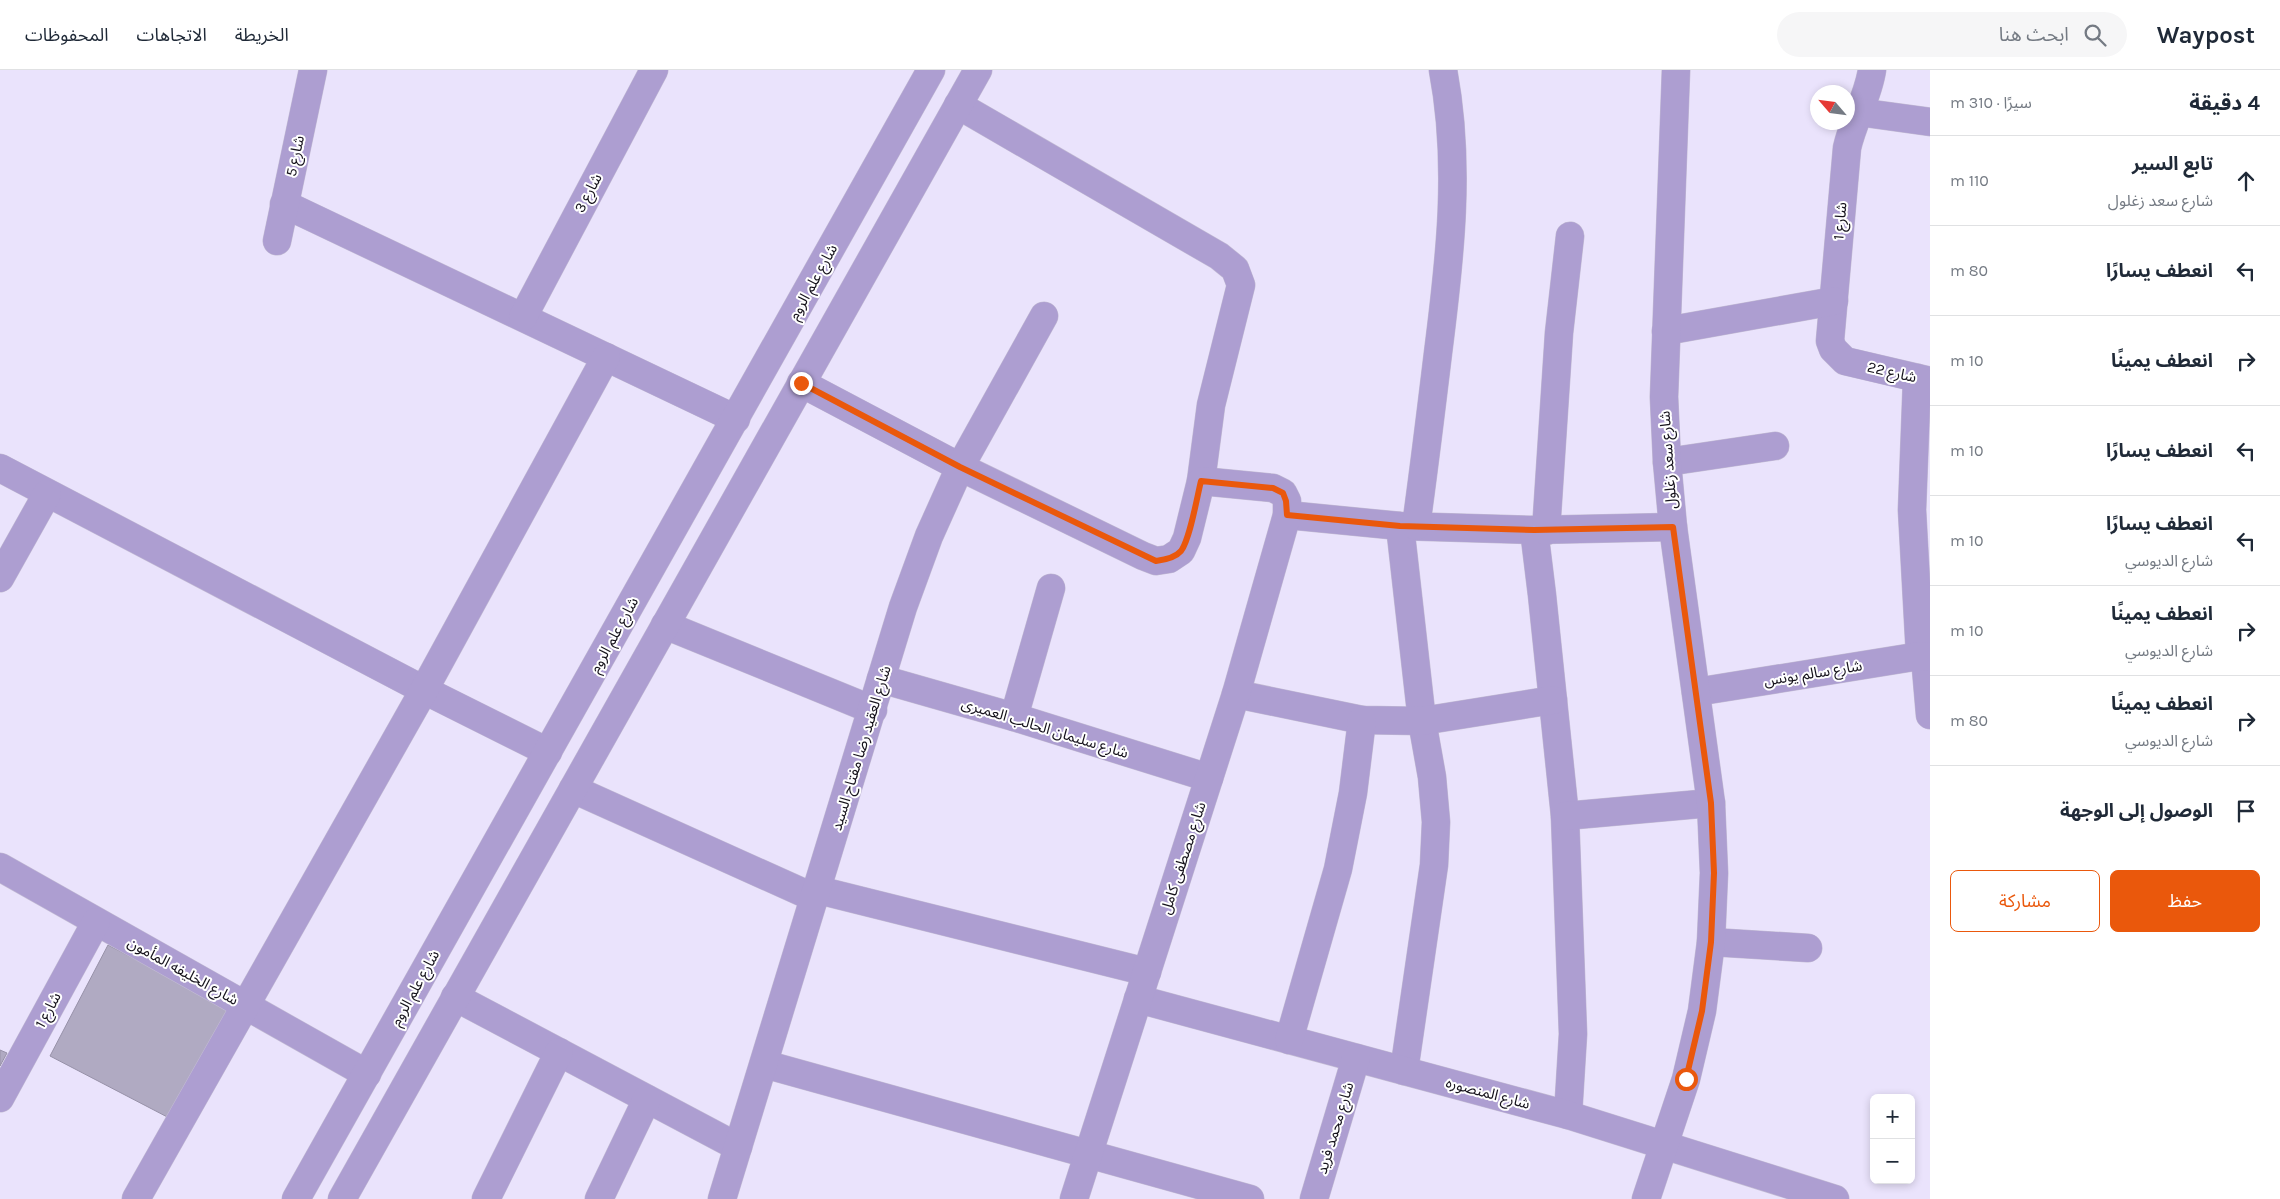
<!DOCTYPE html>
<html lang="ar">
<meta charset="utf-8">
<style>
:root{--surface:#fff;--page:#f6f6f7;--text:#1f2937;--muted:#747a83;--line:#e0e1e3;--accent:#ea580c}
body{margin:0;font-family:Karla,"Noto Sans Arabic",sans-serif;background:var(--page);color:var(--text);direction:rtl}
.controls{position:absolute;right:15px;bottom:15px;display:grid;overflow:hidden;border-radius:8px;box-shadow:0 2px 8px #0003}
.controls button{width:45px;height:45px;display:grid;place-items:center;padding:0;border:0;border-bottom:1px solid var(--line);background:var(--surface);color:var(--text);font:25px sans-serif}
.compass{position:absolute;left:1810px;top:15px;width:45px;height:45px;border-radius:50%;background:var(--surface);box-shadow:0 2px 8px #0003;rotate:298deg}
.stop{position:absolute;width:15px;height:15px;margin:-11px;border:4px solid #ea580c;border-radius:50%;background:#fff}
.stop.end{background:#ea580c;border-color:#fff;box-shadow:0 1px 5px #0008}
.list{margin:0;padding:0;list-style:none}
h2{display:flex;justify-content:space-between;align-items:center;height:65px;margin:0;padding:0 20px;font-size:21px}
h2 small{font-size:16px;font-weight:400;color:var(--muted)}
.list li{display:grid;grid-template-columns:32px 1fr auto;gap:15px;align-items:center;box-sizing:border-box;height:90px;padding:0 20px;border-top:1px solid var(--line)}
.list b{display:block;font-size:19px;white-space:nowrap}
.list p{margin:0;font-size:16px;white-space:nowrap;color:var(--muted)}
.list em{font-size:16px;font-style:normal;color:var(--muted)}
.actions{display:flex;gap:10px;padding:15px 20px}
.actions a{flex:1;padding:11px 0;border:1px solid var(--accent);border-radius:8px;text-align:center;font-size:18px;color:var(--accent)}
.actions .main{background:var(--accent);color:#fff}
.icon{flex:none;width:28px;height:28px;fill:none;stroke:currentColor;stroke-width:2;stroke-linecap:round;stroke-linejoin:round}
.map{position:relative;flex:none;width:1930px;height:1129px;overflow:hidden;direction:ltr}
header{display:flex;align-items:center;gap:30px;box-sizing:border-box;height:70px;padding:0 25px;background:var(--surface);border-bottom:1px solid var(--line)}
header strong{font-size:24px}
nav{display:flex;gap:28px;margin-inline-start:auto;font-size:18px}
.search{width:350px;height:45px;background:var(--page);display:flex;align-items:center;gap:12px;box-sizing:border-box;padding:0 18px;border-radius:28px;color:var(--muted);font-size:19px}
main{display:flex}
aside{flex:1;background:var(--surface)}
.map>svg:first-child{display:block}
.building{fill:#b0aac2;stroke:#9791a8}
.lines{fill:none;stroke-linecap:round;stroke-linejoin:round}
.minor-casing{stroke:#c4bdd4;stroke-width:29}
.minor{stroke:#ad9ed1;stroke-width:28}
.route{stroke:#ea580c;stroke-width:6}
.labels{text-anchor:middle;stroke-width:4;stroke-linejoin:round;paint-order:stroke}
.street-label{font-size:15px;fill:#15121b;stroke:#fff}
</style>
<header>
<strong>Waypost</strong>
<div class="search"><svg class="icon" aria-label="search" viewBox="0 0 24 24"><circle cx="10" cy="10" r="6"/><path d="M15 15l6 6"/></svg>ابحث هنا</div>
<nav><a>الخريطة</a><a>الاتجاهات</a><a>المحفوظات</a></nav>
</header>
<main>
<aside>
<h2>4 دقيقة<small>سيرًا · 310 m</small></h2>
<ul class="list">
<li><svg class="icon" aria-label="ahead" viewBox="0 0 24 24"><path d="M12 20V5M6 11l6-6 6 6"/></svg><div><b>تابع السير</b><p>شارع سعد زغلول</p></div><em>110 m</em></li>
<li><svg class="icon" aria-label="left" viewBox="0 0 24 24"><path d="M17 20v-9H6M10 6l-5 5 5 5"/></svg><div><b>انعطف يسارًا</b></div><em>80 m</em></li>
<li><svg class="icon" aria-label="right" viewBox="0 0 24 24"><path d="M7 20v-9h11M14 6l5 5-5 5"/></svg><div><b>انعطف يمينًا</b></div><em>10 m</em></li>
<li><svg class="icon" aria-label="left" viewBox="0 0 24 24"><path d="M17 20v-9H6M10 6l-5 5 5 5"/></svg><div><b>انعطف يسارًا</b></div><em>10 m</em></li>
<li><svg class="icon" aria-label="left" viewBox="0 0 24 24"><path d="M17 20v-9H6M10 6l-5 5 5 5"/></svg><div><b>انعطف يسارًا</b><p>شارع الديوسي</p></div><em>10 m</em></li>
<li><svg class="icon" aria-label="right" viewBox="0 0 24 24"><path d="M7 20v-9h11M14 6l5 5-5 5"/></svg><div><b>انعطف يمينًا</b><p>شارع الديوسي</p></div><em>10 m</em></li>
<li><svg class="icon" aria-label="right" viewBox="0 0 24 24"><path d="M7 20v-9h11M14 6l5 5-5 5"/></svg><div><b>انعطف يمينًا</b><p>شارع الديوسي</p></div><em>80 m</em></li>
<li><svg class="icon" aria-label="arrive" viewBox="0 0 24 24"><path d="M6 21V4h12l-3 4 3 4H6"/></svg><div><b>الوصول إلى الوجهة</b></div></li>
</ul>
<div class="actions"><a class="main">حفظ</a><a>مشاركة</a></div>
</aside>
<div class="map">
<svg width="1930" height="1129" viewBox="0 0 1930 1129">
<rect width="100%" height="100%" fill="#eae3fc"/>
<g class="building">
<path d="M108,875L232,940L175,1051L50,986Z"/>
<path d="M0,980L7,983L0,996Z"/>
</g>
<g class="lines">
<defs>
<g id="minor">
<path d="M1872,0C1868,27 1853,51 1847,78L1830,271L1833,279L1845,291L1930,311"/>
<path d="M1858,42L1930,52"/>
<path d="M284,134L736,349"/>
<path d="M277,171L313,0"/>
<path d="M523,247L654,0"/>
<path d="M1666,261L1834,231"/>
<path d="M1917,308L1912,440L1920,586"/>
<path d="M801,313L960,397L1143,486L1156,491L1169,489L1181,481L1187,468L1201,411L1211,335L1241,215L1235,199L1219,186L958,35"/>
<path d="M1667,392L1775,376"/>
<path d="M0,398L424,620L548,682"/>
<path d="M1287,445L1400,456L1534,460L1673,457"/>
<path d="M1400,456L1422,651L1432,707L1436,752L1434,795L1404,1001"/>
<path d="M1416,456C1424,399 1431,341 1438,283C1450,189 1461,94 1443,0"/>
<path d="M1534,460L1542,525L1565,746L1573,964L1568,1045"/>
<path d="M1546,461L1559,263L1570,166"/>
<path d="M0,508L47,424"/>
<path d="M665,555L873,640"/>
<path d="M1925,587L1930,645"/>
<path d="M881,609L1014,647L1209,708"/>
<path d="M1696,622L1920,586L1930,587"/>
<path d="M1236,624L1362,650L1422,651L1553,630"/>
<path d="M1014,647L1051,518"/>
<path d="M573,719L815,828"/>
<path d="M1565,746L1711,733"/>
<path d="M0,797L367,1004"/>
<path d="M818,820L1147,902"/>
<path d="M1711,872L1808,878"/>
<path d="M455,927L738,1077"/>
<path d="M1138,929L1568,1045L1835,1129"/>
<path d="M1289,970L1338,799L1353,723L1362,650"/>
<path d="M764,994L1250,1129"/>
<path d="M0,1028L96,852"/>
<path d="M136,1129L424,620L606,287"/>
<path d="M296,1129L931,0"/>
<path d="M342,1129L978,0"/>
<path d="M486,1129L559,982"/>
<path d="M599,1129L647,1029"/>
<path d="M722,1129L903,537L929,466L960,397L1044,246"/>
<path d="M1074,1129L1236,624L1287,445V431L1283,423L1273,418L1201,411"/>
<path d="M1314,1129L1356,988"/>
<path d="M1646,1129L1686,1009L1702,941L1711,872L1714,803L1711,733L1673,457L1667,392L1664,327L1676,0"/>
</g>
</defs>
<use href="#minor" class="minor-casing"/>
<use href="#minor" class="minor"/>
</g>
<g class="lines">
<path class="route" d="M801,313L960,397L1156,491C1164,490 1175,488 1181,481C1190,469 1197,427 1201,411L1273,418L1283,423L1286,431L1287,445L1400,456L1534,460L1673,457L1711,733L1714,803L1711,872L1702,941L1686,1009"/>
</g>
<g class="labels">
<g class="street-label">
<text transform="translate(295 86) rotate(-78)" y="5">شارع 5</text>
<text transform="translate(588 123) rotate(-62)" y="5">شارع 3</text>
<text transform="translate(1840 151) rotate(-85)" y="5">شارع 1</text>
<text transform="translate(813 212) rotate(-61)" y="5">شارع علم الروم</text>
<text transform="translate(1892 302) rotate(13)" y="5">شارع 22</text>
<text transform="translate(1668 390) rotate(-94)" y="5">شارع سعد زغلول</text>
<text transform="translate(614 565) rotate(-61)" y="5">شارع علم الروم</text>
<text transform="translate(1813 603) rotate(-9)" y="5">شارع سالم يونس</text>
<text transform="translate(1045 658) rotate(17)" y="5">شارع سليمان الحالب العميرى</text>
<text transform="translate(861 678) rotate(-73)" y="5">شارع العقيد رضا مفتاح السيد</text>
<text transform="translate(1183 788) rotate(-72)" y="5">شارع مصطفى كامل</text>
<text transform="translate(183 901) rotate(29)" y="5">شارع الخليفه المأمون</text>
<text transform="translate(415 918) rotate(-61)" y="5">شارع علم الروم</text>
<text transform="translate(48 940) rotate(-62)" y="5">شارع 1</text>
<text transform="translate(1488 1023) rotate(15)" y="5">شارع المنصوره</text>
<text transform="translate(1335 1058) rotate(-73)" y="5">شارع محمد فريد</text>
</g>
</g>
</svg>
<div class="controls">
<button>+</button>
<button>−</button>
</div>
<svg class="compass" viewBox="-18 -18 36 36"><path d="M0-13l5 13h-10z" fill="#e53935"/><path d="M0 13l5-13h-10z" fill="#747a83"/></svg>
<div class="stop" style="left:1686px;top:1009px"></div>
<div class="stop end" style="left:801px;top:313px"></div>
</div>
</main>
